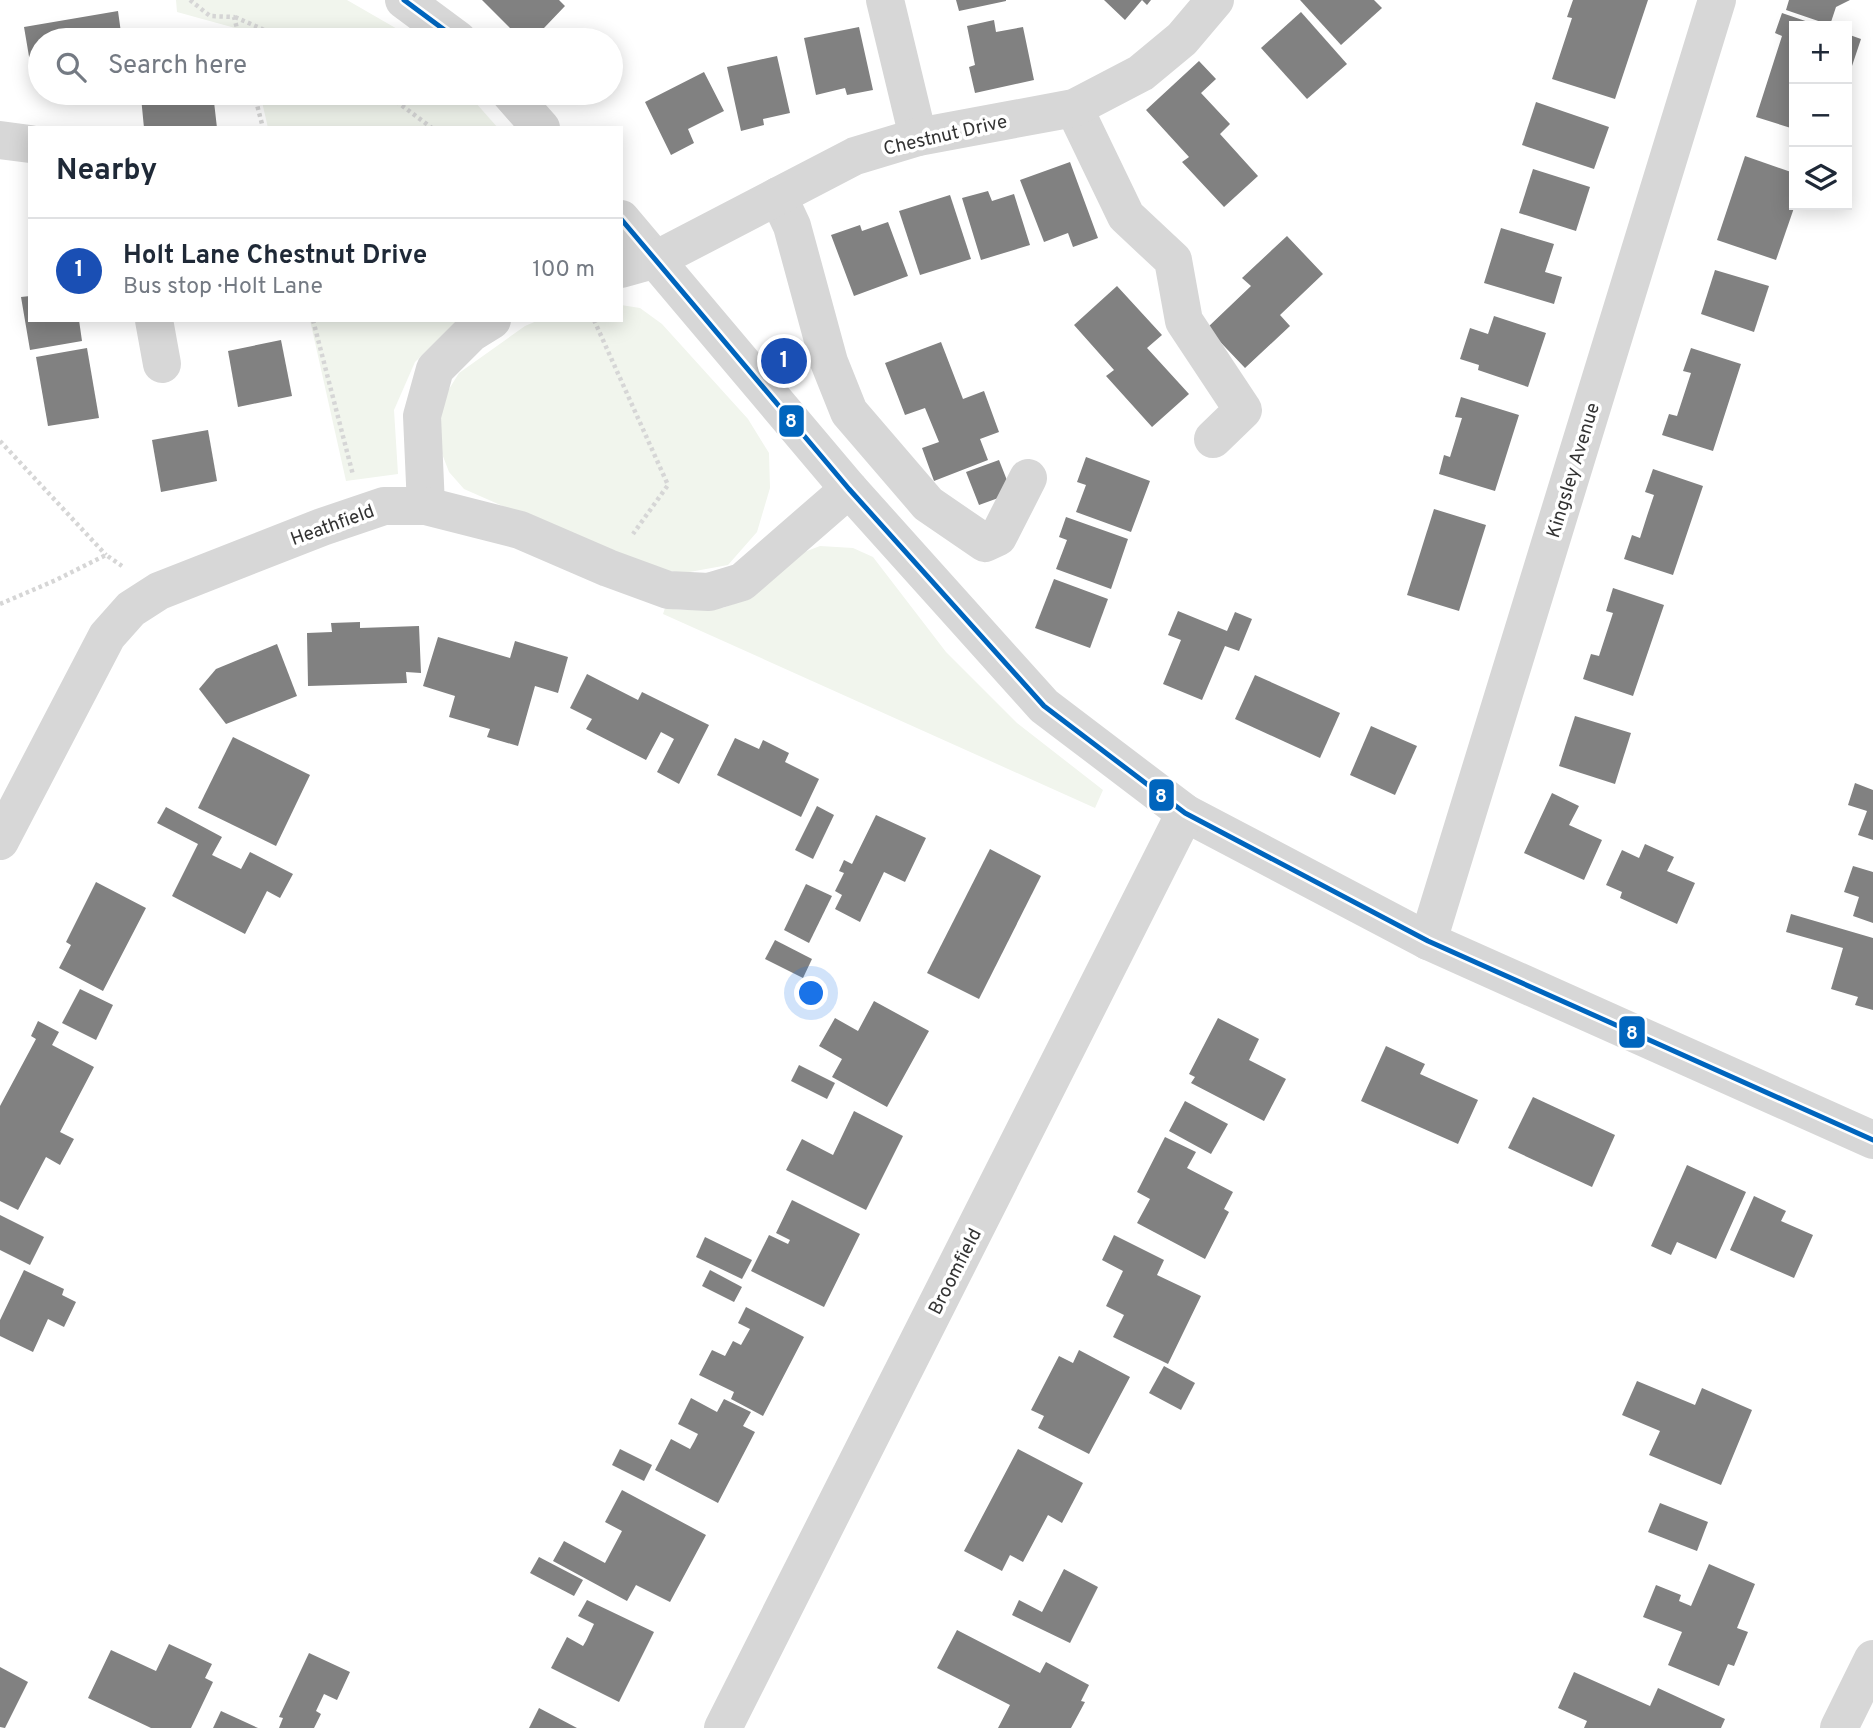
<!DOCTYPE html>
<meta charset="utf-8">
<style>
:root{--surface:#fff;--page:#f2f2f3;--text:#1f2937;--muted:#747a83;--line:#e0e1e3;--accent:#7a7a7a}
body{margin:0;font-family:Overpass,sans-serif;background:var(--page);color:var(--text)}
.controls{position:absolute;right:21px;top:21px;display:grid;overflow:hidden;border-radius:0px;box-shadow:0 4px 18px #0003}
.controls button{width:63px;height:63px;display:grid;place-items:center;padding:0;border:0;border-bottom:2px solid var(--line);background:var(--surface);color:var(--text);font:35px sans-serif}
.you{position:absolute;left:812px;top:994px;width:24px;height:24px;margin:-18px;border:5px solid #fff;border-radius:50%;background:#1a73e8;box-shadow:0 0 0 10px #1a73e833}
.badge{display:grid;place-items:center;width:46px;height:46px;border-radius:50%;background:var(--accent);color:#fff;font-size:23px;font-weight:700}
.pin{position:absolute;translate:-50% -50%;border:4px solid #fff;box-shadow:0 2px 7px #0006}
.list{margin:0;padding:0;list-style:none}
h2{display:flex;justify-content:space-between;align-items:center;height:91px;margin:0;padding:0 28px;font-size:30px}
h2 small{font-size:23px;font-weight:400;color:var(--muted)}
.list li{display:grid;grid-template-columns:46px 1fr auto;gap:21px;align-items:center;box-sizing:border-box;height:105px;padding:0 28px;border-top:2px solid var(--line)}
.list b{display:block;font-size:26px;white-space:nowrap}
.list p{margin:0;font-size:23px;white-space:nowrap;color:var(--muted)}
.list em{font-size:23px;font-style:normal;color:var(--muted)}
.icon{flex:none;width:38px;height:38px;fill:none;stroke:currentColor;stroke-width:2;stroke-linecap:round;stroke-linejoin:round}
.map{position:relative;flex:none;width:1873px;height:1728px;overflow:hidden}
.search{position:absolute;background:var(--surface);box-shadow:0 4px 18px #0003;left:28px;top:28px;width:595px;height:77px;display:flex;align-items:center;gap:18px;box-sizing:border-box;padding:0 24px;border-radius:38px;color:var(--muted);font-size:26px}
.panel{position:absolute;background:var(--surface);box-shadow:0 4px 18px #0003;left:28px;top:126px;width:595px;height:196px;border-radius:0px}
.map>svg:first-child{display:block}
.green{fill:#f1f5ed}
.building{fill:#818181}
.lines{fill:none;stroke-linecap:round;stroke-linejoin:round}
.path{stroke:#d6d6d6;stroke-width:4.5;stroke-dasharray:3.5 3.5;stroke-linecap:butt}
.minor{stroke:#d7d7d7;stroke-width:38}
.bus-1-casing{stroke:#fff;stroke-width:10}
.bus-1{stroke:#0065bd;stroke-width:5}
.labels{text-anchor:middle;stroke-width:7;stroke-linejoin:round;paint-order:stroke}
.street-label{font-size:19px;fill:#333;stroke:#fff}
.line-badge{stroke:#fff;stroke-width:2.5}
.badge-label{font-size:19px;text-anchor:middle;font-weight:bold;fill:#fff}
</style>
<div class="map">
<svg width="1873" height="1728" viewBox="0 0 1873 1728">
<rect width="100%" height="100%" fill="#fff"/>
<g class="green">
<path d="M176,0H347L399,30L411,40H248L246,31L177,12Z"/>
<path d="M260,93H467L498,128H268Z"/>
<path d="M621,305L640,308L662,324L748,419L769,453L770,488L757,532L728,565L684,573L641,567L464,489L449,472L438,443L441,402L459,373L525,326L539,320H621Z"/>
<path d="M310,320H459L415,362L394,410L398,474L346,481Z"/>
<path d="M820,546L853,548L873,557L946,652L1017,723L1103,790L1095,808L663,614L665,608L681,610L723,608L741,601L794,556Z"/>
</g>
<g class="building">
<path d="M482,0H559L565,6L544,28L556,40H522Z"/>
<path d="M956,0H1006V1L959,11Z"/>
<path d="M1104,0H1151L1147,5L1142,0L1125,20Z"/>
<path d="M1300,0H1374L1382,8L1341,45Z"/>
<path d="M1573,0H1648L1615,99L1552,79L1572,18L1567,17Z"/>
<path d="M1789,0H1850L1836,7L1830,25L1786,10Z"/>
<path d="M118,11L122,40H40V79L33,80L24,27Z"/>
<path d="M1301,12L1347,64L1307,99L1261,48Z"/>
<path d="M1782,13L1820,26H1794V129L1756,117L1782,36L1775,33Z"/>
<path d="M994,20L996,32L1023,27L1034,80L975,93L969,67L975,65L967,26Z"/>
<path d="M859,27L873,90L847,95L845,88L816,95L804,38Z"/>
<path d="M1847,34L1861,39L1847,81Z"/>
<path d="M777,56L790,113L763,119L764,125L741,131L727,67Z"/>
<path d="M1199,61L1216,79L1201,93L1230,124L1220,134L1258,176L1224,207L1182,162L1189,157L1146,110Z"/>
<path d="M704,72L724,111L688,129L694,143L671,155L645,102Z"/>
<path d="M158,93H213L217,128H144L141,97L158,94Z"/>
<path d="M1536,102L1609,127L1594,169L1522,145Z"/>
<path d="M1745,156L1794,173L1795,205L1776,260L1717,240Z"/>
<path d="M1070,162L1098,238L1073,247L1068,233L1044,242L1020,180Z"/>
<path d="M1533,169L1590,187L1576,231L1519,213Z"/>
<path d="M988,191L992,201L1014,194L1030,245L981,260L962,198Z"/>
<path d="M950,195L971,259L920,275L899,211Z"/>
<path d="M888,222L908,276L854,296L831,235L860,225L862,231Z"/>
<path d="M1501,228L1554,244L1545,272L1562,277L1554,304L1484,283Z"/>
<path d="M1287,236L1323,274L1280,315L1290,326L1245,368L1207,328L1251,286L1242,278Z"/>
<path d="M1715,270L1769,286L1754,332L1701,314Z"/>
<path d="M1117,286L1162,335L1147,348L1189,394L1152,427L1106,376L1114,370L1074,325Z"/>
<path d="M30,296V320H79L82,341L30,350L21,297Z"/>
<path d="M1494,316L1546,333L1528,387L1478,370L1479,365L1460,359L1470,328L1488,334Z"/>
<path d="M281,340L292,396L238,407L228,351Z"/>
<path d="M941,342L963,399L984,391L999,432L980,439L988,460L934,481L922,448L939,442L925,408L905,415L885,363Z"/>
<path d="M87,348L99,418L48,426L36,357Z"/>
<path d="M1691,348L1741,364L1713,451L1662,435L1669,414L1677,416L1691,373L1683,371Z"/>
<path d="M1461,397L1519,415L1495,491L1439,474L1444,455L1450,457L1462,418L1455,417Z"/>
<path d="M208,430L217,481L161,492L152,440Z"/>
<path d="M1086,457L1150,481L1131,532L1076,512L1086,485L1077,482Z"/>
<path d="M999,460L1012,493L979,505L966,472Z"/>
<path d="M1653,469L1703,486L1673,575L1624,559L1632,535L1640,538L1647,516L1654,495L1645,492Z"/>
<path d="M1434,509L1486,525L1459,611L1407,595Z"/>
<path d="M1066,517L1128,539L1111,589L1056,569L1067,540L1059,537Z"/>
<path d="M1054,579L1108,599L1090,648L1035,628Z"/>
<path d="M1613,588L1664,605L1633,696L1583,679L1591,654L1599,656L1613,613L1606,611Z"/>
<path d="M1178,611L1227,631L1235,612L1252,619L1239,651L1225,646L1202,700L1163,684L1181,640L1168,635Z"/>
<path d="M360,622V628L419,626L421,673L406,672L407,683L308,686L307,633L332,632L331,623Z"/>
<path d="M438,637L510,658L515,641L568,657L558,693L535,686L518,746L487,737L490,729L449,717L455,696L423,686Z"/>
<path d="M277,644L297,696L226,724L199,689L216,669Z"/>
<path d="M587,674L638,700L642,692L709,725L679,784L657,772L674,739L661,732L646,760L586,729L592,719L570,708Z"/>
<path d="M1255,675L1340,713L1320,758L1235,719Z"/>
<path d="M1575,716L1631,733L1615,784L1559,766Z"/>
<path d="M1371,726L1417,746L1395,795L1350,775Z"/>
<path d="M233,737L310,775L276,846L198,808Z"/>
<path d="M735,738L759,749L763,740L789,753L785,762L819,779L801,817L717,775Z"/>
<path d="M1855,783L1873,790V840L1858,835L1867,811L1848,805Z"/>
<path d="M1552,793L1579,806L1569,825L1602,840L1584,880L1524,853Z"/>
<path d="M817,806L834,815L813,859L795,850Z"/>
<path d="M166,807L222,837L212,855L241,869L250,852L293,874L280,898L267,891L245,934L172,896L198,844L157,823Z"/>
<path d="M876,815L926,838L905,882L884,872L860,922L835,909L842,895L835,891L844,873L839,871L844,860L852,864Z"/>
<path d="M1645,844L1674,857L1667,871L1695,883L1677,924L1620,898L1622,892L1606,885L1622,850L1639,858Z"/>
<path d="M990,849L1041,876L979,999L927,973Z"/>
<path d="M1853,866L1873,872V923L1853,916L1859,897L1844,892Z"/>
<path d="M96,882L146,908L103,991L59,968L71,945L66,942Z"/>
<path d="M806,884L832,896L809,943L784,930Z"/>
<path d="M1791,914L1873,938V1010L1855,1005L1858,997L1831,989L1843,948L1786,932Z"/>
<path d="M775,940L812,959L803,978L765,959Z"/>
<path d="M80,989L113,1005L96,1040L62,1023Z"/>
<path d="M874,1001L929,1031L887,1107L832,1077L842,1059L819,1046L835,1018L858,1031Z"/>
<path d="M1218,1018L1259,1039L1249,1060L1286,1079L1264,1121L1191,1083L1195,1077L1189,1074Z"/>
<path d="M38,1021L59,1032L52,1045L94,1067L60,1132L74,1139L60,1165L46,1157L18,1210L0,1201V1106L36,1039L31,1036Z"/>
<path d="M1386,1046L1425,1064L1420,1074L1478,1100L1458,1144L1361,1101Z"/>
<path d="M799,1065L835,1083L827,1099L791,1081Z"/>
<path d="M1533,1097L1615,1135L1592,1187L1508,1148Z"/>
<path d="M1185,1101L1228,1124L1211,1154L1169,1131Z"/>
<path d="M854,1111L903,1136L866,1210L786,1170L802,1139L833,1155Z"/>
<path d="M1165,1137L1196,1152L1187,1168L1233,1192L1224,1209L1229,1212L1205,1259L1137,1223L1150,1199L1137,1192Z"/>
<path d="M1687,1165L1746,1192L1716,1259L1677,1242L1671,1255L1651,1246Z"/>
<path d="M1754,1196L1786,1211L1781,1221L1813,1235L1794,1278L1730,1250Z"/>
<path d="M792,1200L860,1234L824,1307L751,1271L769,1235L788,1244L790,1240L776,1233Z"/>
<path d="M0,1215L44,1237L30,1265L0,1250Z"/>
<path d="M1114,1235L1164,1260L1157,1275L1201,1296L1168,1364L1113,1337L1124,1315L1106,1306L1123,1271L1102,1260Z"/>
<path d="M705,1237L752,1260L742,1279L696,1257Z"/>
<path d="M24,1270L64,1289L62,1295L76,1302L64,1327L48,1319L33,1352L0,1336V1320Z"/>
<path d="M710,1270L742,1287L734,1302L702,1286Z"/>
<path d="M746,1307L804,1337L763,1416L731,1399L734,1392L699,1375L712,1350L725,1356L733,1341L741,1345L750,1329L738,1323Z"/>
<path d="M1079,1350L1130,1377L1089,1454L1038,1428L1044,1416L1031,1410L1059,1356L1073,1363Z"/>
<path d="M1164,1366L1195,1383L1181,1410L1149,1393Z"/>
<path d="M1637,1381L1695,1405L1702,1388L1752,1410L1721,1485L1649,1455L1660,1431L1622,1415Z"/>
<path d="M691,1398L717,1412L724,1399L751,1412L743,1426L755,1432L718,1503L655,1470L671,1439L690,1449L694,1442L698,1434L678,1424Z"/>
<path d="M620,1449L652,1465L644,1481L612,1465Z"/>
<path d="M1018,1449L1083,1483L1062,1523L1048,1515L1023,1562L1010,1555L1002,1571L964,1551Z"/>
<path d="M622,1490L706,1535L670,1602L636,1585L627,1601L553,1561L564,1541L605,1563L622,1531L605,1522Z"/>
<path d="M1660,1503L1708,1522L1697,1551L1648,1532Z"/>
<path d="M539,1557L583,1580L574,1596L530,1573Z"/>
<path d="M1709,1564L1755,1584L1737,1628L1748,1632L1734,1666L1728,1664L1719,1686L1668,1665L1682,1632L1643,1617L1656,1585L1681,1595L1679,1601L1691,1606Z"/>
<path d="M1064,1569L1098,1587L1070,1643L1012,1615L1019,1600L1042,1612Z"/>
<path d="M587,1600L654,1632L619,1702L551,1668L567,1637L583,1646L586,1641L594,1624L578,1616Z"/>
<path d="M957,1630L1040,1673L1046,1662L1089,1685L1081,1701L1085,1702L1071,1728H998L1010,1705L937,1668Z"/>
<path d="M169,1644L212,1664L205,1678L213,1682L191,1728H151L88,1698L111,1650L156,1671Z"/>
<path d="M309,1653L350,1672L337,1700L324,1694L316,1711L321,1714L314,1728H279L283,1718L279,1717Z"/>
<path d="M0,1667L28,1682L5,1728L0,1727Z"/>
<path d="M1574,1672L1650,1706L1658,1688L1725,1719L1721,1728H1584L1587,1721L1558,1708Z"/>
<path d="M539,1708L577,1728H529Z"/>
<path d="M221,1711L258,1728H213Z"/>
</g>
<g class="lines">
<g class="path">
<path d="M190,0L210,16L234,17L240,40"/>
<path d="M235,17L260,28L283,40"/>
<path d="M254,93L263,128"/>
<path d="M385,93L432,128"/>
<path d="M313,320L353,475"/>
<path d="M594,320L668,485L633,534"/>
<path d="M0,441L106,555"/>
<path d="M0,604L56,580L106,555L122,566"/>
</g>
<g class="minor">
<path d="M404,0L458,40"/>
<path d="M885,0L918,137"/>
<path d="M510,93L541,128"/>
<path d="M1074,108L1126,216L1173,260L1184,321L1243,410L1213,439"/>
<path d="M0,140L30,144"/>
<path d="M778,196L792,226L829,362L849,412L928,504L985,543L998,537L1028,478"/>
<path d="M621,219L849,489L1044,706L1185,813L1428,941L1873,1140"/>
<path d="M621,269L657,259L855,156L918,137L1074,108L1141,73L1182,39L1215,0"/>
<path d="M154,320L162,364"/>
<path d="M426,506L422,416L435,369L471,333L492,320"/>
<path d="M0,841L107,636L131,609L159,591L322,527L384,506H426L520,530L608,568L668,590L709,592L742,582L849,489"/>
<path d="M1428,941L1717,0"/>
<path d="M723,1728L1185,813"/>
<path d="M1839,1728L1873,1659"/>
</g>
<defs>
<g id="bus-1">
<path d="M404,0L458,40"/>
<path d="M621,219L849,489L1044,706L1185,813L1428,941L1873,1140"/>
</g>
</defs>
<use href="#bus-1" class="bus-1-casing"/>
<use href="#bus-1" class="bus-1"/>
</g>
<g class="labels">
<g class="street-label">
<text transform="translate(945 134) rotate(-13)" y="7">Chestnut Drive</text>
<text transform="translate(1572 470) rotate(-73)" y="7">Kingsley Avenue</text>
<text transform="translate(332 524) rotate(-20)" y="7">Heathfield</text>
<text transform="translate(954 1271) rotate(-63)" y="7">Broomfield</text>
</g>
</g>
<g class="line-badge">
<rect x="778" y="404" width="27" height="34" rx="7" fill="#0065bd"/>
<rect x="1148" y="778" width="27" height="34" rx="7" fill="#0065bd"/>
<rect x="1618" y="1015" width="28" height="34" rx="7" fill="#0065bd"/>
</g>
<g class="badge-label">
<text x="791" y="427">8</text>
<text x="1161" y="802">8</text>
<text x="1632" y="1039">8</text>
</g>
</svg>
<div class="controls">
<button>+</button>
<button>−</button>
<button><svg class="icon" aria-label="layers" viewBox="0 0 24 24"><path d="M12 4l9 5-9 5-9-5zM3 14l9 5 9-5"/></svg></button>
</div>
<div class="you"></div>
<div class="pin badge" style="left:784px;top:361px;background:#1a4fb4">1</div>
<div class="search"><svg class="icon" aria-label="search" viewBox="0 0 24 24"><circle cx="10" cy="10" r="6"/><path d="M15 15l6 6"/></svg>Search here</div>
<section class="panel">
<h2>Nearby<small></small></h2>
<ul class="list">
<li><span class="badge" style="background:#1a4fb4">1</span><div><b>Holt Lane Chestnut Drive</b><p>Bus stop · Holt Lane</p></div><em>100 m</em></li>
</ul>
</section>
</div>
